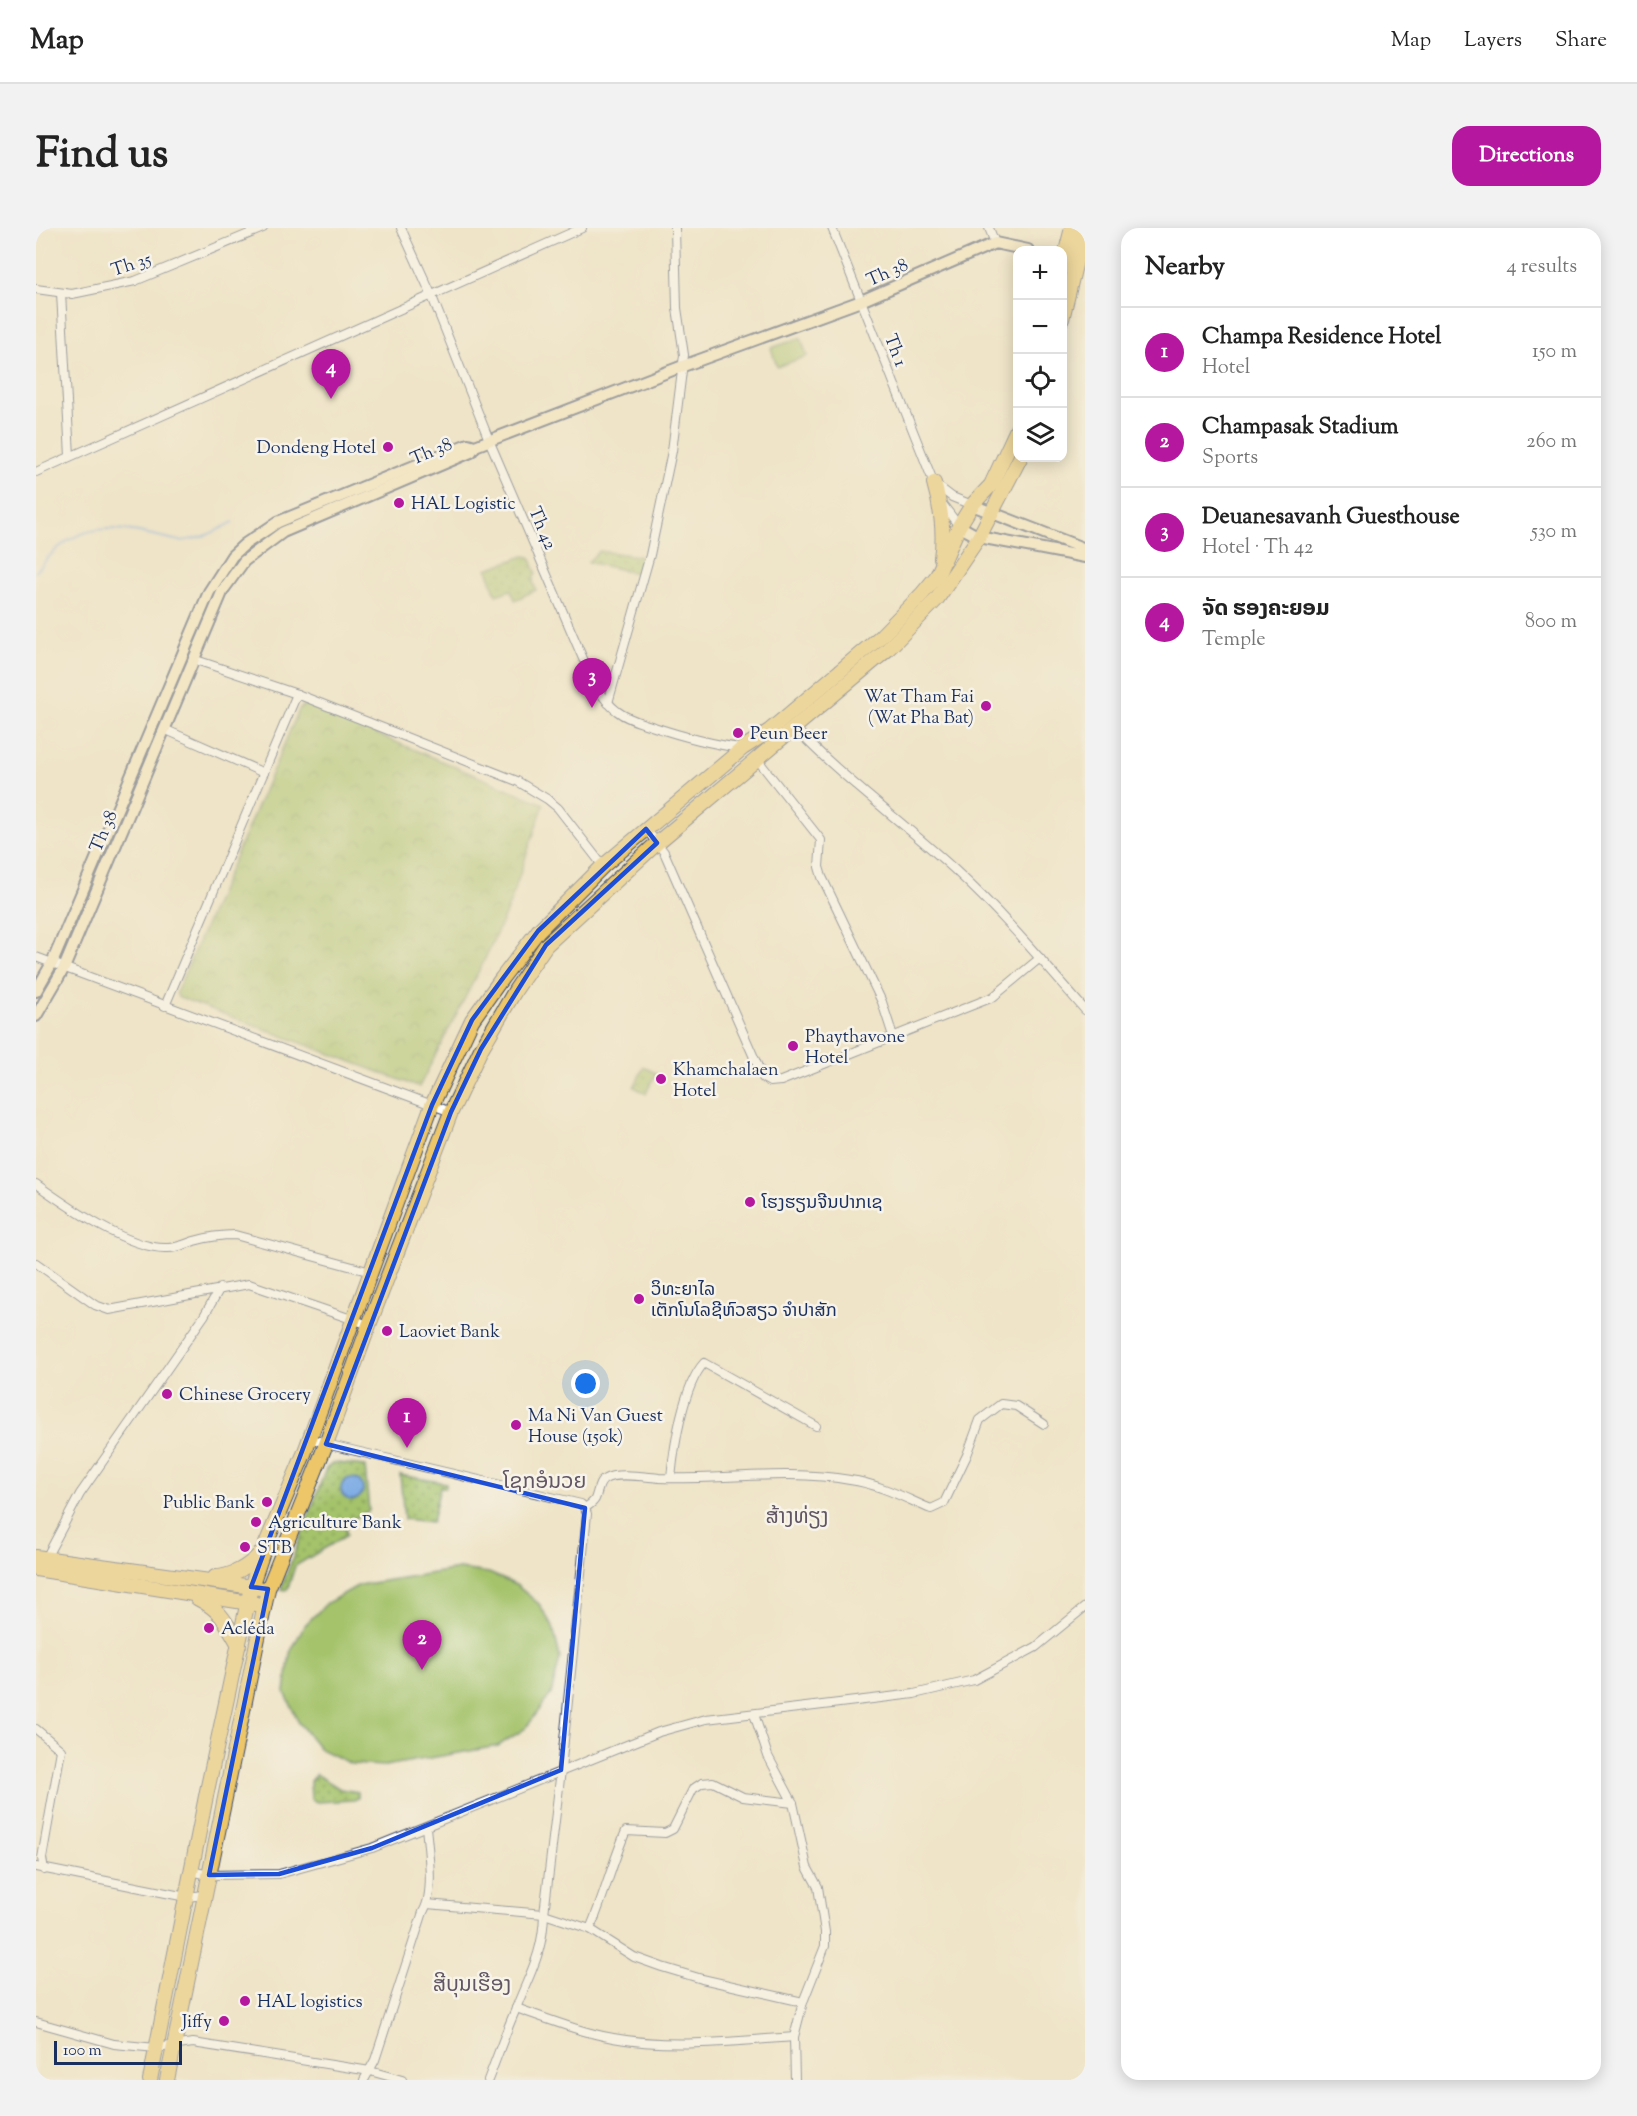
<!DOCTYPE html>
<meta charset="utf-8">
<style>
:root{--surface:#fff;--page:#f2f2f2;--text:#222;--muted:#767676;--line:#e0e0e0;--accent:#b5179e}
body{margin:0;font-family:"Sorts Mill Goudy","Noto Sans Lao",serif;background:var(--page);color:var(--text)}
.controls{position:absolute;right:18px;top:18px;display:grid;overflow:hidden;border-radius:12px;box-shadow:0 3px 15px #0003}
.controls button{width:54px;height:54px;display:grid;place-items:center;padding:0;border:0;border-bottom:2px solid var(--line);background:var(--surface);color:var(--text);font:30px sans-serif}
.scale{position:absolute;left:18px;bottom:15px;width:128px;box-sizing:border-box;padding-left:6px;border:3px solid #1b2f5e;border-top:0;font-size:16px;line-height:21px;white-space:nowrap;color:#1b2f5e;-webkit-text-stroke:4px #f7f3e8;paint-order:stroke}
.you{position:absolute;left:550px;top:1156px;width:21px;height:21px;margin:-15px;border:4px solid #fff;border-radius:50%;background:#1a73e8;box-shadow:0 0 0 9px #1a73e833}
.badge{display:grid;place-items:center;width:39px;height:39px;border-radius:50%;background:var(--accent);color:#fff;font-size:20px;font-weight:700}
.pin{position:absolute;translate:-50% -50px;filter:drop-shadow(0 2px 3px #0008)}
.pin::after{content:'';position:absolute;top:32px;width:21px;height:18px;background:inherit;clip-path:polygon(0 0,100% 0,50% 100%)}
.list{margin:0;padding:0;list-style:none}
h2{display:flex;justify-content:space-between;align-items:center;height:78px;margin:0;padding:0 24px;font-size:26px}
h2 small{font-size:20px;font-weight:400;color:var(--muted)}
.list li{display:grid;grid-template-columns:39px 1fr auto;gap:18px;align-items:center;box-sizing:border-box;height:90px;padding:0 24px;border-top:2px solid var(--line)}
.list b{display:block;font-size:22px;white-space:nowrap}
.list p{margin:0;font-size:20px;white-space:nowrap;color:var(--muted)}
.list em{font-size:20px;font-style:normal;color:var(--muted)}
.icon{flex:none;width:33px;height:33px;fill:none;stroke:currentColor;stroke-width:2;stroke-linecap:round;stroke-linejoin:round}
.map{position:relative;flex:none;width:1049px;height:1852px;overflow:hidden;border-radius:18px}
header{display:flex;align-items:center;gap:36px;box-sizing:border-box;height:84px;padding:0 30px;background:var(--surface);border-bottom:2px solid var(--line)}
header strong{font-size:28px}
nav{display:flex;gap:33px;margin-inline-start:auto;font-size:21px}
.intro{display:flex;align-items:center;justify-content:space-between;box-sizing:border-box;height:144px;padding:0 36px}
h1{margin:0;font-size:42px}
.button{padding:15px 27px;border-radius:18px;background:var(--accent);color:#fff;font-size:21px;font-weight:700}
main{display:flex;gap:36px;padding:0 36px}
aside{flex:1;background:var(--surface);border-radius:18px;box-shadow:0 3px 15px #0003}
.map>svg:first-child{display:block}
.grass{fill:url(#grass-dots);stroke:#607964;stroke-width:1.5;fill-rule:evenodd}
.park{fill:url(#park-crowns);stroke:#607964;stroke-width:1.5}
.pitch{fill:#a4c36a;stroke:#607964;stroke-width:1.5}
.water{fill:#7aaae4;stroke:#4a6ca1;stroke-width:1.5}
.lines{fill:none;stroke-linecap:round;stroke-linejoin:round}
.stream{stroke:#7aaae4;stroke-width:2}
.street-casing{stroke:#3b4a6e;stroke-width:10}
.secondary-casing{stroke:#3b4a6e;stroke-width:14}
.highway-casing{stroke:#3b4a6e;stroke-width:16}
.street{stroke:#fff;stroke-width:8}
.secondary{stroke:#f7e8c3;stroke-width:10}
.highway{stroke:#ecc669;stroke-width:14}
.marked{fill:none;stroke:#1d4ed8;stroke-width:4.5;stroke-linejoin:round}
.poi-dot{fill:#b5179e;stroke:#f7f3e8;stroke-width:2}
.labels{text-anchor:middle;stroke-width:5;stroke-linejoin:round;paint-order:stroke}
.street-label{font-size:18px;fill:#1b2f5e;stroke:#f7f3e8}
.poi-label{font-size:18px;fill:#1b2f5e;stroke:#f7f3e8;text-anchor:start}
.quarter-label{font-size:21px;fill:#615663;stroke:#f7f3e8}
</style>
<header>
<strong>Map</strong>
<nav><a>Map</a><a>Layers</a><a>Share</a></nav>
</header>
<div class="intro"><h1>Find us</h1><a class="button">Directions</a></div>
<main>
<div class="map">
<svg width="1049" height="1852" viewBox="0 0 1049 1852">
<defs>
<pattern id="grass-dots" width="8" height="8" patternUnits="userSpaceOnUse" patternTransform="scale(1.5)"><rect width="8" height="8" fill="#a4c36a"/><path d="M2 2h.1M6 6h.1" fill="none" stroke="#859f5a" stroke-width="1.8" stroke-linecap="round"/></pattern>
<pattern id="park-crowns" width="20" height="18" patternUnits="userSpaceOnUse" patternTransform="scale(1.5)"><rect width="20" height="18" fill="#a4c36a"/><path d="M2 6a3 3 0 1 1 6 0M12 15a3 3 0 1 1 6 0" fill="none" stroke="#859f5a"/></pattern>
</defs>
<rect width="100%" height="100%" fill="#f7f3e8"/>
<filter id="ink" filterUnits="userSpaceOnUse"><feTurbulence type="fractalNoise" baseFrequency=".0167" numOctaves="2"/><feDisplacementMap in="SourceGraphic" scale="12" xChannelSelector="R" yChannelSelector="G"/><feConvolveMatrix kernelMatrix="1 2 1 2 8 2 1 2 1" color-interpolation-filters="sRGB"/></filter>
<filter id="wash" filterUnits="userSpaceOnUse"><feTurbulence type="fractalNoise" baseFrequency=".008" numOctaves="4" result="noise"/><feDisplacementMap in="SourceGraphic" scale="24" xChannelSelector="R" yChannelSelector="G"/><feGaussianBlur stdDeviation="1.35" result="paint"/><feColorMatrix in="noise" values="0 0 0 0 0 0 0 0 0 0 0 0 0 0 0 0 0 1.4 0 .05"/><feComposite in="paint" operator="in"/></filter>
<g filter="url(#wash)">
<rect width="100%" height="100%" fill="#efe4c7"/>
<g class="grass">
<path d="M563,323L603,328L604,332L600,345L552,334Z"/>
<path d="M488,328L494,329L500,344L497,353L500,362L479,372L475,362L460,367L451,341Z"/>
<path d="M608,839L620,845L610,866L598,859Z"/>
<path d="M301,1235L329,1238L333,1283L309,1295L311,1307L259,1338L252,1360L250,1362L245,1361L290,1241L296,1236ZM315,1251L326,1258V1265L320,1272L310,1270L306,1261L309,1254Z"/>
<path d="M364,1247L410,1255L409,1260L404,1259L396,1294L368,1291Z"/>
<path d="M280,1546L304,1561L322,1564V1570L318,1572L281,1574L275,1571L274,1553Z"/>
</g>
<path class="park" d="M269,476L508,576L473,678L448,733L383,859L142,769L140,765L263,482Z"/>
<g class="pitch">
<path d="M765,110L771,128L741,139L735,120Z"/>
<path d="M423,1341L453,1345L480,1357L503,1376L517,1399L524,1430L515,1466L490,1500L462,1518L349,1538L315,1536L284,1521L263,1495L249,1464L254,1425L268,1398L291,1375L323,1357Z"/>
</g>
<circle class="water" cx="316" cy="1261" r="11"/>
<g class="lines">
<path class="stream" d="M0,344C43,287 80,298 143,313C163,312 179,304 197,294"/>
</g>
</g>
<g filter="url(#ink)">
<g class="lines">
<defs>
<g id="street">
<path d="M365,0L395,66L453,212L557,454C564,464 571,476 581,483C591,491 603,494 615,498C645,508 674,516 705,520"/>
<path d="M796,0L899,258"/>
<path d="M953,0L959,15"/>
<path d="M0,61L36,66L99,53L227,0"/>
<path d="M25,65L34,228"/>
<path d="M0,244L546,0"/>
<path d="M899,256L916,269L936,277"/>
<path d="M907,277L923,298"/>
<path d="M157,431L261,466L481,553L511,571L522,580L567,638"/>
<path d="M572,475L614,327L636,223L648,127L641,80L639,0"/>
<path d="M758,499C807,551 866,593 918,641C966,685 1007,734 1049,782"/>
<path d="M128,501L228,545"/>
<path d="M721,531L785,612L783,639L786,649L846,774L857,808"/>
<path d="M610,601L628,624L727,850L734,854L745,853L957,769L1004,730"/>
<path d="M0,729L415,884"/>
<path d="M129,778L261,466"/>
<path d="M0,956C31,978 93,1022 132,1020C141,1020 150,1016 158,1013C172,1009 185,1007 199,1007L335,1044"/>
<path d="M0,1035L59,1077L73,1082L213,1056L333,1097"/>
<path d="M273,1209L290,1216L545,1276L549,1280"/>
<path d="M635,1250C638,1219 647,1158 668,1135L780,1198"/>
<path d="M549,1280C553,1277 557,1275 559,1271C562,1265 562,1254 569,1251C580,1244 609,1249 623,1250C686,1252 751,1241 814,1252C843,1256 869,1270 895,1281L908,1275L931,1227L944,1192L965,1176L980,1178L1008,1196"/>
<path d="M9,1332L44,1266L168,1088L184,1060"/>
<path d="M718,1486L732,1528L757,1575L771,1639L782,1659L789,1704V1718L767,1774L758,1809L759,1852"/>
<path d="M0,1501L25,1522L6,1630L8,1642"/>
<path d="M0,1639L150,1669L169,1667"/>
<path d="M155,1643L173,1647L243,1646L336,1620L623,1504L670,1491L878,1466L938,1452L1000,1419L1049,1379"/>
<path d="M391,1676L508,1686L554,1701L598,1729L626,1739L666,1751L767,1774"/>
<path d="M554,1701C568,1669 576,1635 590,1603L629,1605L637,1601L657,1561L666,1555L677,1554L707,1569L757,1575"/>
<path d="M480,1780C512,1791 544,1804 577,1810C636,1821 698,1813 758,1809"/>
<path d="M0,1794L78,1816L120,1820L157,1815L334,1843L366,1852"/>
<path d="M328,1852L339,1832L387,1684C399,1665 392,1621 390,1599"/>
<path d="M452,1852C461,1829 469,1806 479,1783C493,1746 507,1727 508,1686L525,1542L551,1286L549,1280"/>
</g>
<g id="secondary">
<path d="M936,277L1049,321"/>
<path d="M923,298L943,309L1049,329"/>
<path d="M0,763L16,735L173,364L196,328L209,316L242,294L432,216L439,218L647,138L825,73L959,15L992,22"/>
<path d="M0,788L28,740L187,362L208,333L247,304L435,224L439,218"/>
</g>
<g id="highway">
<path d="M1026,39L1036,0"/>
<path d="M1026,91L1048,0"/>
<path d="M898,255C905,279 909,304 905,330"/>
<path d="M0,1329L224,1360"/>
<path d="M0,1341L220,1376"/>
<path d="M179,1349C196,1349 213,1338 224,1326"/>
<path d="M161,1370C185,1382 190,1394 203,1417"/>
<path d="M114,1852L171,1563L215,1359L229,1318L268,1226L396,877L436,792L466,750L502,703L567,638L707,520L733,503L784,460L844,409L886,366L901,348L923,298L936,277L955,257L981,201"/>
<path d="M131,1852L232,1361L290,1216L333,1097L415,884L445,821L480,761L510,717L621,615L852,421L901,371L943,309L984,230"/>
</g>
</defs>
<use href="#street" class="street-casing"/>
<use href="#secondary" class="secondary-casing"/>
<use href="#highway" class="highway-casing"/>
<use href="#street" class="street"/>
<use href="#secondary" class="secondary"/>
<use href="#highway" class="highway"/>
</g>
</g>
<path d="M0 0H1049V1852H0ZM610,601L621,615L510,717L445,821L415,884L290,1216L549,1280L525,1542L336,1620L243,1646L173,1647L232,1361L215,1359L396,877L436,792L502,703Z" fill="#efe4c7" fill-opacity=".55" fill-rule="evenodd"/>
<path class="marked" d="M610,601L621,615L510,717L445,821L415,884L290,1216L549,1280L525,1542L336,1620L243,1646L173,1647L232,1361L215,1359L396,877L436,792L502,703Z"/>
<g class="poi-dot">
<circle cx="352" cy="219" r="6"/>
<circle cx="363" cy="275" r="6"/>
<circle cx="950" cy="478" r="6"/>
<circle cx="702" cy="505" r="6"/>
<circle cx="757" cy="818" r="6"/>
<circle cx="625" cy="851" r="6"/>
<circle cx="714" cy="974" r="6"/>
<circle cx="603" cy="1071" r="6"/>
<circle cx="351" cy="1103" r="6"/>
<circle cx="131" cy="1166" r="6"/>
<circle cx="480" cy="1197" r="6"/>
<circle cx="231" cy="1274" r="6"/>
<circle cx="220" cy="1294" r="6"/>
<circle cx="209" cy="1319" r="6"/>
<circle cx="173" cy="1400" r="6"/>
<circle cx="209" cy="1773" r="6"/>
<circle cx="188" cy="1793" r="6"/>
</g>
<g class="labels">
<g class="street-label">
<text transform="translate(95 36) rotate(-18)" y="6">Th 35</text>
<text transform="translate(851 44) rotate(-24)" y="6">Th 38</text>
<text transform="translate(860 122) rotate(69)" y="6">Th 1</text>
<text transform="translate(395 223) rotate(-23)" y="6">Th 38</text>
<text transform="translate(507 300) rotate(67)" y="6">Th 42</text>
<text transform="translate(67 603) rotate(-67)" y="6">Th 38</text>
</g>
<g class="poi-label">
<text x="340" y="225" text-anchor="end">Dondeng Hotel</text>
<text x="375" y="281">HAL Logistic</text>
<text x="938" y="474" text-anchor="end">Wat Tham Fai<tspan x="938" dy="21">(Wat Pha Bat)</tspan></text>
<text x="714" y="511">Peun Beer</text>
<text x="769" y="814">Phaythavone<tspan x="769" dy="21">Hotel</tspan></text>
<text x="637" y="847">Khamchalaen<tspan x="637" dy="21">Hotel</tspan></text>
<text x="726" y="980">ໂຮງຮຽນຈີນປາກເຊ</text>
<text x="615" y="1067">ວິທະຍາໄລ<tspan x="615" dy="21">ເຕັກໂນໂລຊີຫົວສຽວ ຈຳປາສັກ</tspan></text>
<text x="363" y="1109">Laoviet Bank</text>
<text x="143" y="1172">Chinese Grocery</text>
<text x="492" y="1193">Ma Ni Van Guest<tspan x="492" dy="21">House (150k)</tspan></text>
<text x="219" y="1280" text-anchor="end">Public Bank</text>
<text x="232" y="1300">Agriculture Bank</text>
<text x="221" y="1325">STB</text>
<text x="185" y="1406">Acléda</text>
<text x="221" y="1779">HAL logistics</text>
<text x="176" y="1799" text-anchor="end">Jiffy</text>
</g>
<g class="quarter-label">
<text x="509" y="1260">ໂຊກອໍນວຍ</text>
<text x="761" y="1295">ສ້າງທ່ຽງ</text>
<text x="436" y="1763">ສີບຸນເຮືອງ</text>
</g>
</g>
</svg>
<div class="controls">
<button>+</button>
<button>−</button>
<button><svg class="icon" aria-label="locate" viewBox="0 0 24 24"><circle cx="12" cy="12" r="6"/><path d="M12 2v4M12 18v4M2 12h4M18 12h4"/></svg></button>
<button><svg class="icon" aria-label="layers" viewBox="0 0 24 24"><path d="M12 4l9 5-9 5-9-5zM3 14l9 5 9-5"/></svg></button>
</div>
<div class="scale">100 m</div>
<div class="you"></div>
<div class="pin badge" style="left:371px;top:1220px">1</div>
<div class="pin badge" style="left:386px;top:1442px">2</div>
<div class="pin badge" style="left:556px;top:480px">3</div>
<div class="pin badge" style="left:295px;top:171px">4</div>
</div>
<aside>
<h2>Nearby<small>4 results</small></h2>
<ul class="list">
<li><span class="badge">1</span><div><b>Champa Residence Hotel</b><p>Hotel</p></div><em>150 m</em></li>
<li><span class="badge">2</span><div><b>Champasak Stadium</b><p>Sports</p></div><em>260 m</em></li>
<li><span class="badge">3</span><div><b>Deuanesavanh Guesthouse</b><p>Hotel · Th 42</p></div><em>530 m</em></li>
<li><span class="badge">4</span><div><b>ຈັດ ຮອງຄະຍອມ</b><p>Temple</p></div><em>800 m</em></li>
</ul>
</aside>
</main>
